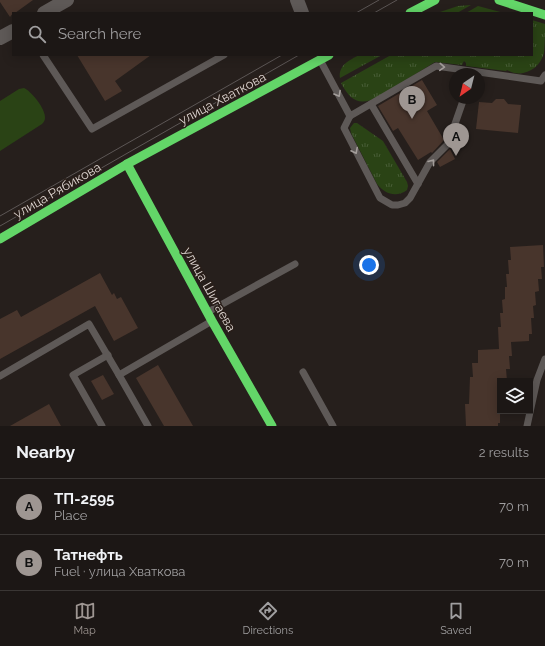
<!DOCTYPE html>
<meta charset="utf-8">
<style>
:root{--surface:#1c1715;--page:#292422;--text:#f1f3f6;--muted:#a09fa0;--line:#3a3634;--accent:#9e9692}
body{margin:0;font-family:Raleway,sans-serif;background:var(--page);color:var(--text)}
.controls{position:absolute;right:12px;bottom:12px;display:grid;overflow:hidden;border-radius:0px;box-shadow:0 2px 10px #0003}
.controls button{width:36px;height:36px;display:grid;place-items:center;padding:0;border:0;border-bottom:1px solid var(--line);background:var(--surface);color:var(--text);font:20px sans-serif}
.compass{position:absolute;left:449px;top:68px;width:36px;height:36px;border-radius:50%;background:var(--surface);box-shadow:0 2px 10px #0003;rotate:215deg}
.you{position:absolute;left:369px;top:265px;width:14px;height:14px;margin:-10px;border:3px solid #fff;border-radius:50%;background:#1a73e8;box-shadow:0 0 0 6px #1a73e833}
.badge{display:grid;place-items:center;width:26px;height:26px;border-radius:50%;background:var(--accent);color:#111;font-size:13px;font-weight:700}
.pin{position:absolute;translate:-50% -33px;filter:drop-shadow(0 1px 2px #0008)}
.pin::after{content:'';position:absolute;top:21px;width:14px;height:12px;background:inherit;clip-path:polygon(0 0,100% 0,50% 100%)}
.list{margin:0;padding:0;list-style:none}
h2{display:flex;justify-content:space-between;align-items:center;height:52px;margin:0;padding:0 16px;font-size:17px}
h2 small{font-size:13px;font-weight:400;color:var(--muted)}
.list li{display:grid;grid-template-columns:26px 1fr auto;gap:12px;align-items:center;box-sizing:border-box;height:56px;padding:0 16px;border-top:1px solid var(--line)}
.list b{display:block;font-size:15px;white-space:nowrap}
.list p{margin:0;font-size:13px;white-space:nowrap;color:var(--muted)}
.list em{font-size:13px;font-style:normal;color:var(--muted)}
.icon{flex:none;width:22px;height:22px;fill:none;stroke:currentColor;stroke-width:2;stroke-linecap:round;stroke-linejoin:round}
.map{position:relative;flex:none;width:545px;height:426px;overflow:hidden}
.search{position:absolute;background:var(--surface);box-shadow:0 2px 10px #0003;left:12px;right:12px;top:12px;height:44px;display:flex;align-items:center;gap:10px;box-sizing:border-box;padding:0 14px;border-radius:0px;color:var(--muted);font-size:15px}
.sheet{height:164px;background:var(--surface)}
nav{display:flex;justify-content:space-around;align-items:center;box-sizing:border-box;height:56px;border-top:1px solid var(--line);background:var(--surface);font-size:11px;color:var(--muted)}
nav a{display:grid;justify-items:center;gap:2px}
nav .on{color:var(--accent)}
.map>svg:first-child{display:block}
.grass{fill:url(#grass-tufts)}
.garden{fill:#2a4315}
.building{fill:#48352c}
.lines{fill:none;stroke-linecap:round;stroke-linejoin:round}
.lane{stroke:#5e5957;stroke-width:7}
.street{stroke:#5e5957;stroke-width:14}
.fast{stroke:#63d668;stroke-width:9}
.tram{stroke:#5c5655;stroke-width:1}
.oneway{stroke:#a49e9b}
.labels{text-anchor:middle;stroke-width:3;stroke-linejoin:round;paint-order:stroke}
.street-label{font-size:13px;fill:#ded6d2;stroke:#291e19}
</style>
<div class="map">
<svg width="545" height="426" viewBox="0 0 545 426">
<defs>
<pattern id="grass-tufts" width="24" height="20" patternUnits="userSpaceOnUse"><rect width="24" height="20" fill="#2a4315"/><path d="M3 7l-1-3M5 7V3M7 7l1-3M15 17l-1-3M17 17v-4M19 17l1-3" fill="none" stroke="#485d36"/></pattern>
</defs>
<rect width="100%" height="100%" fill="#261f1c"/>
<g class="grass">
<path d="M471,5L457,13H437L458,6Z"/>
<path d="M478,6L504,13H466Z"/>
<path d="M532,20L545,24C545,33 545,45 544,53C540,69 522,79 507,70L506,71L466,66V63L464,61L462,65L435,62L378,97C359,107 350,100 341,83L391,55H532Z"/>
<path d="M359,55H382L340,78C338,65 350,60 359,55Z"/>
<path d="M354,123H357L383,141L407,182L408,186L407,190C396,198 385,194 377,184L351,133L350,128Z"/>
</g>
<path class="garden" d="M24,88C31,91 46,109 45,118C45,120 44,122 42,124L0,151V101L19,89Z"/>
<g class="building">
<path d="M0,0H33L15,13H13L10,17L0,2Z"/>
<path d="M77,55H151L115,81L122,91L105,101Z"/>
<path d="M422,80L437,105L427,111L444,140L432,153L431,152L418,160L398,128L393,131L378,106Z"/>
<path d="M496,99H504L508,104L521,105L518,133L476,129L479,102L492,103Z"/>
<path d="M450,149L455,159L440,167L437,162Z"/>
<path d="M543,245L544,267H541L542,279H538L539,291L535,292L536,305L533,306L534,318H531L532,334H529V341L511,342L512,356H509L510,369H506L507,381H500V423H498V426H466L465,404H469L470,377H473L472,363H478V350L499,349L498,327H501L500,313H503L502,300L505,299V287H507L506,274H509L508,260H511L510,247Z"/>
<path d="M100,273L112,295L114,293L117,299L121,297L138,328L114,341L95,306L0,359V319L17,310L21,317Z"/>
<path d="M158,365L193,426H164L136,378Z"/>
<path d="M103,375L114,394L102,400L91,381Z"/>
<path d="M49,404L61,426H10Z"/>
</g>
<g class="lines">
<g class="lane">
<path d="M43,55L92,129L224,55"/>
<path d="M320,60L350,116L436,66L541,81L545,75"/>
<path d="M371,104L418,184"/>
<path d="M350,116L344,128L380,198L392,205H398L405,203L410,198L430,162L448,144L464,98"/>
<path d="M208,312L295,264"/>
<path d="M303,372L333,426"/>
<path d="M0,376L89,324L119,375"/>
<path d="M102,426L73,375L108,355"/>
<path d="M148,426L119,375L212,321"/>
<path d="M527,426L537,380L545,359"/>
</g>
<g class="street">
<path d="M297,0L302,13"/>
<path d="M44,13L67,0"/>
<path d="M0,38L13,31"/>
</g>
<g class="fast">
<path d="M499,0L545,15"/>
<path d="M410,13L435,0"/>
<path d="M127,164L212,321L272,426"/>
<path d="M0,239L127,164L329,55"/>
</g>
<g class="tram">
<path d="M356,13L379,0"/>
<path d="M374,13L397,0"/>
<path d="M0,216L282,55"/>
<path d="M0,226L299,55"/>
</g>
</g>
<defs><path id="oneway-chevron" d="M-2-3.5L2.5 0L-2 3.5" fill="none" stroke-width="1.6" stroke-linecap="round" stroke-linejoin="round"/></defs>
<g class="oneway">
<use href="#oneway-chevron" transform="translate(442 67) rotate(4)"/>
<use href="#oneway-chevron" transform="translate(338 94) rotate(61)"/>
<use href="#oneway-chevron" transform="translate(355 151) rotate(63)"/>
<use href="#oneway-chevron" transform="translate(432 162) rotate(-52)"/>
</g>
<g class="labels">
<g class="street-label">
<text transform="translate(222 98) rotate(-28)" y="5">улица Хваткова</text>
<text transform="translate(57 190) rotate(-30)" y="5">улица Рябикова</text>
<text transform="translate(210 289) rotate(61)" y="5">улица Шигаева</text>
</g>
</g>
</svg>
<div class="controls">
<button><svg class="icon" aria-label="layers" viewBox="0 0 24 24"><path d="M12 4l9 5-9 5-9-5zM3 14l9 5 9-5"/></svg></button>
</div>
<svg class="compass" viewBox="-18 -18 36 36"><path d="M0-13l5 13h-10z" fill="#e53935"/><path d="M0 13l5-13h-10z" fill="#a09fa0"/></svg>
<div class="you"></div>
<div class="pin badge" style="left:456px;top:156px">A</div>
<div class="pin badge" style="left:412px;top:119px">B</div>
<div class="search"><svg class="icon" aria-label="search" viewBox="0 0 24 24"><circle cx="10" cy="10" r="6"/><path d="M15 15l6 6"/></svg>Search here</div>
</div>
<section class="sheet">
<h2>Nearby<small>2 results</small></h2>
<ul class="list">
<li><span class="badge">A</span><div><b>ТП-2595</b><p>Place</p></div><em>70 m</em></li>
<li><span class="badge">B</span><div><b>Татнефть</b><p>Fuel · улица Хваткова</p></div><em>70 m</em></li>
</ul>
</section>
<nav>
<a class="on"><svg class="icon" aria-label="map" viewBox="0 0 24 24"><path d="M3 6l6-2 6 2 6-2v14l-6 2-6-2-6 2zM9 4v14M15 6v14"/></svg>Map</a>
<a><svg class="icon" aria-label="directions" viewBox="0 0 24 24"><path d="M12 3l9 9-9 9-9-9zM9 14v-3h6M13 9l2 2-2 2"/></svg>Directions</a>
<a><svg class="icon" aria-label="saved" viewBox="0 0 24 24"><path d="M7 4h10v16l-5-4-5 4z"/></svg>Saved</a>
</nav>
